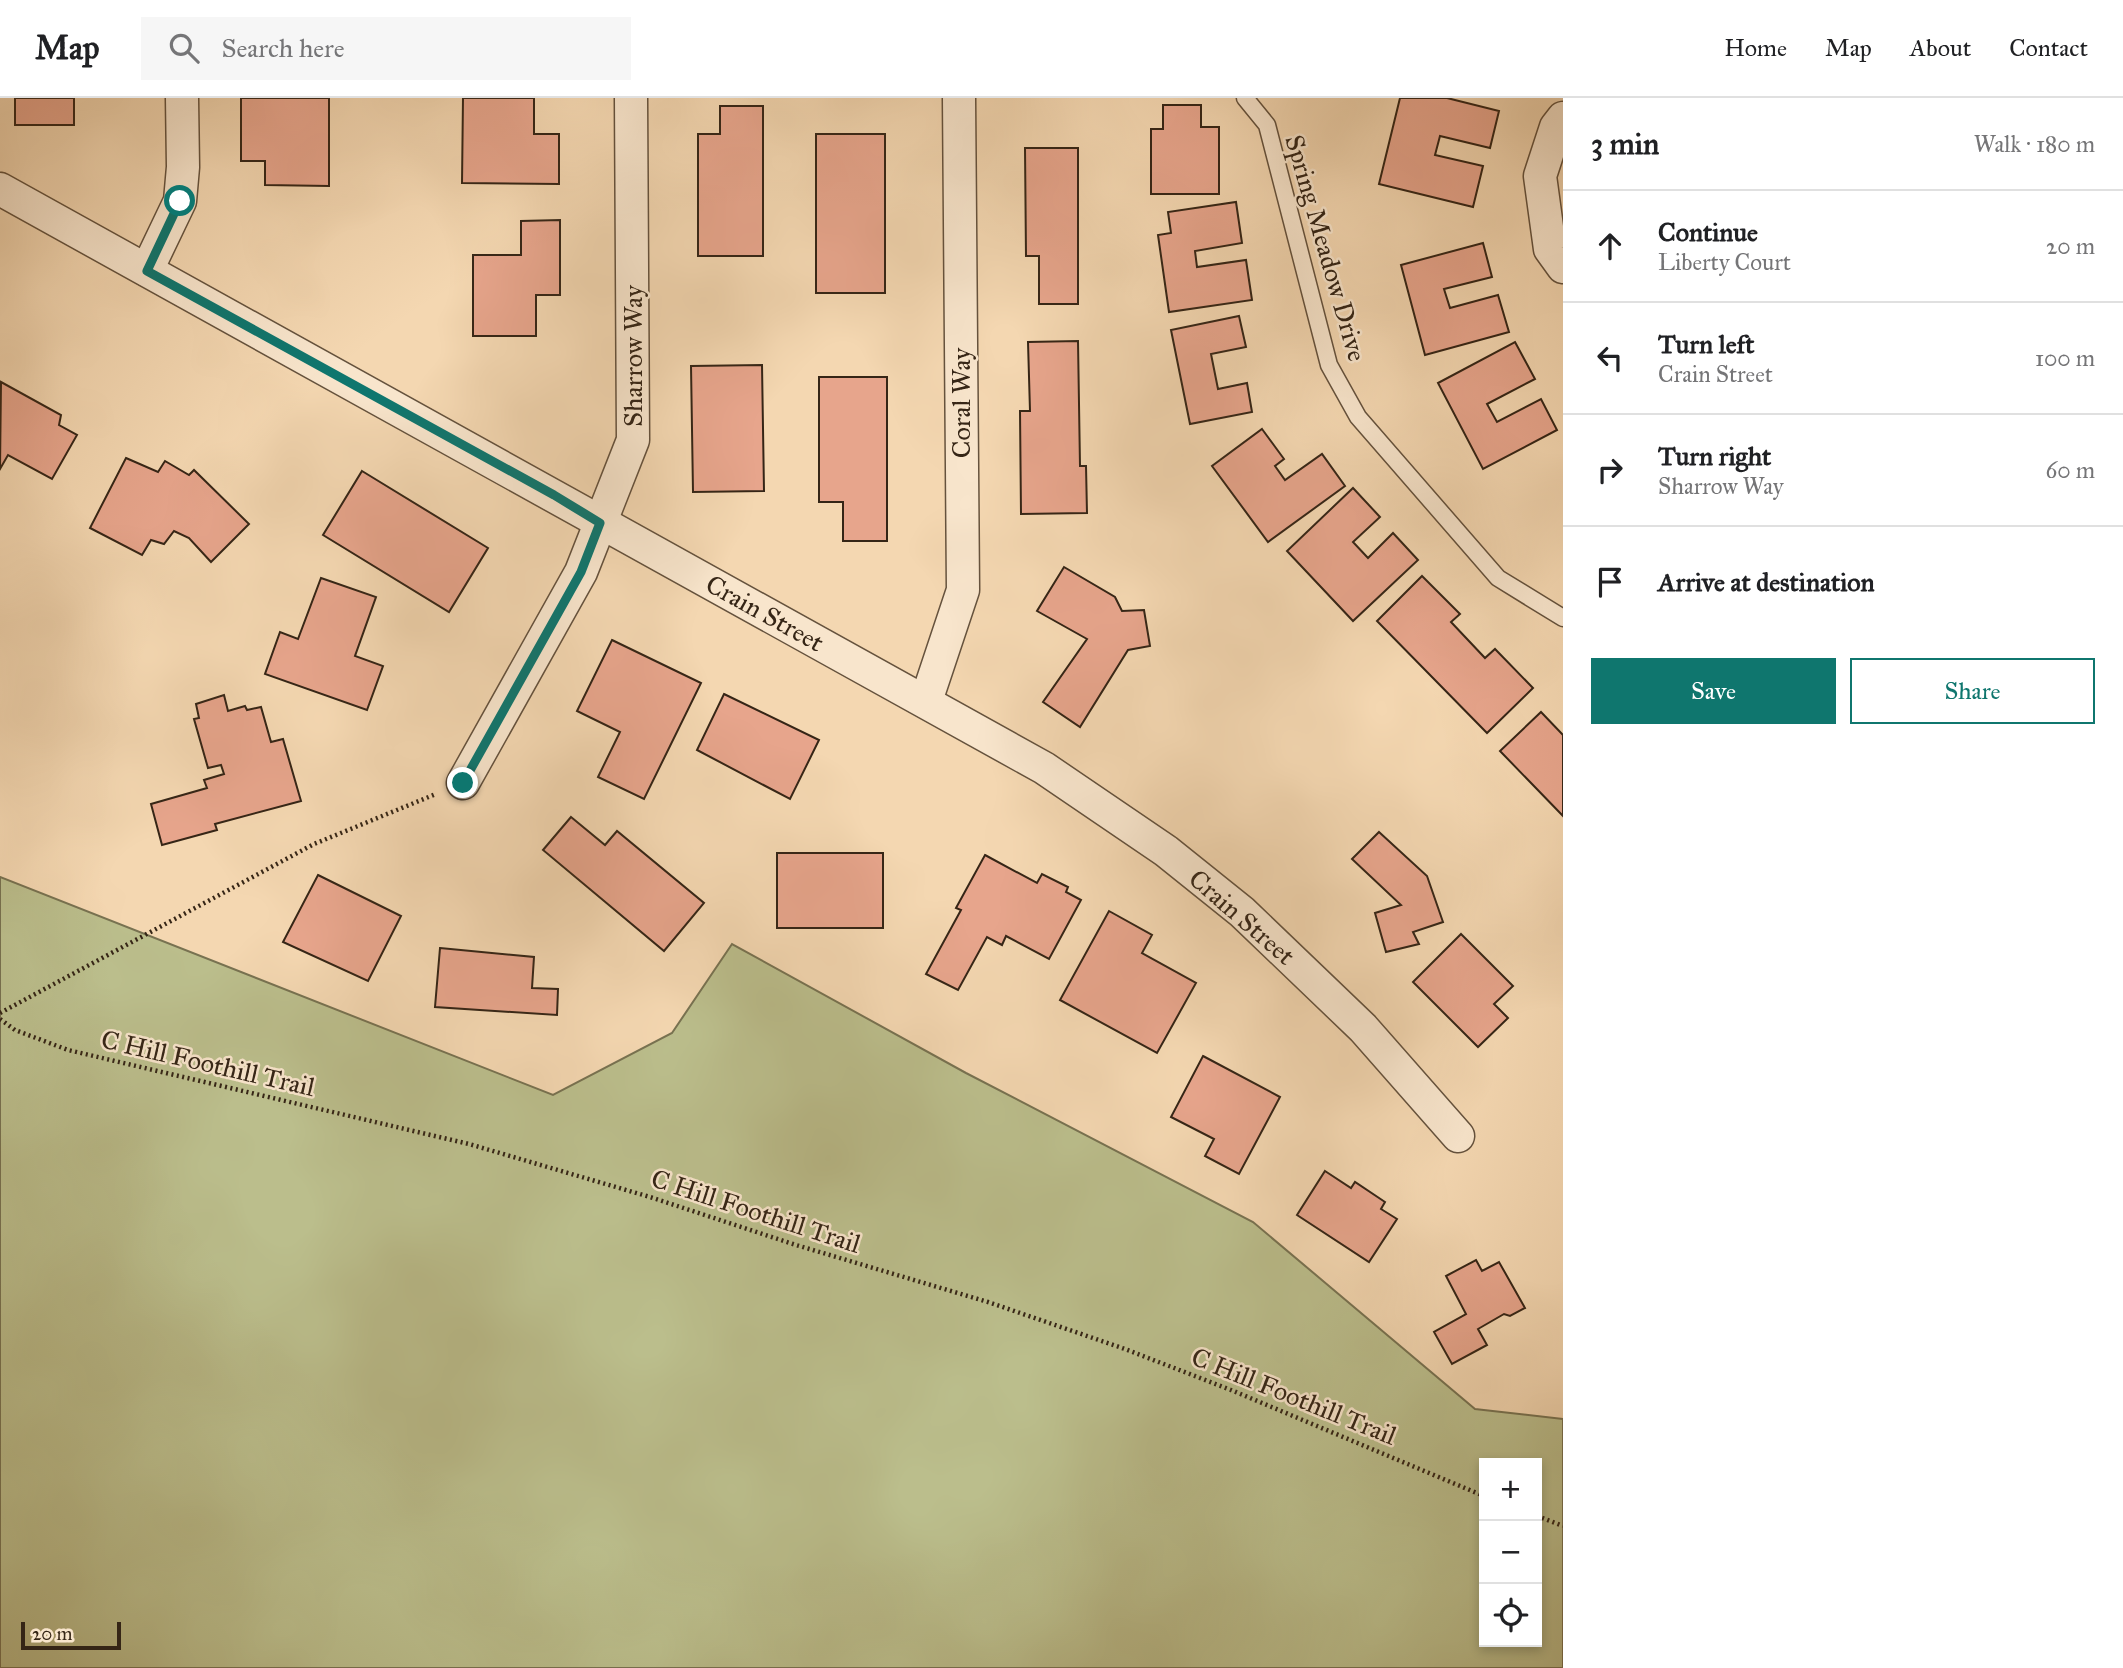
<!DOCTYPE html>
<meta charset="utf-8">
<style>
:root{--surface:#fff;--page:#f6f6f6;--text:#202124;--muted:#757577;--line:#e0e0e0;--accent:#0f766e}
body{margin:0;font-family:"IM FELL Great Primer",serif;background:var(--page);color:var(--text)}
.controls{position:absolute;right:21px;bottom:21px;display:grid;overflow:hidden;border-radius:0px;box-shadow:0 4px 10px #0003}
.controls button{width:63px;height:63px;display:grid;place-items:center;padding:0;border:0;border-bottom:2px solid var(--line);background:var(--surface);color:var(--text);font:35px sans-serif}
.scale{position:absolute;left:21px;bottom:18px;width:100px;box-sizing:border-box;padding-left:7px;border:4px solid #352516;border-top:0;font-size:19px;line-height:24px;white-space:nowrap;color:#352516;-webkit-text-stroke:5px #f8e5cc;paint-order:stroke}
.stop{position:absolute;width:21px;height:21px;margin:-16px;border:5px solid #0f766e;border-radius:50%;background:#fff}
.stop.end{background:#0f766e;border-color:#fff;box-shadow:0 2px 7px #0008}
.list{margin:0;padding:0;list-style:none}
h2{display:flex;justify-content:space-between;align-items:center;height:91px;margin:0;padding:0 28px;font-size:30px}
h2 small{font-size:23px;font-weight:400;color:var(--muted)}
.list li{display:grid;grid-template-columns:46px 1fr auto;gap:21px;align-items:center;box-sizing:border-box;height:112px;padding:0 28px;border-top:2px solid var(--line)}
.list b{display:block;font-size:26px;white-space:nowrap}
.list p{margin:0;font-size:23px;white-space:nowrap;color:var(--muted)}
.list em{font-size:23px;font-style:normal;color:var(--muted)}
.actions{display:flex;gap:14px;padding:21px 28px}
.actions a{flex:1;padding:16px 0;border:2px solid var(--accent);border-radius:0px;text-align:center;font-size:24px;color:var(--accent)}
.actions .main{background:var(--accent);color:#fff}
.icon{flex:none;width:38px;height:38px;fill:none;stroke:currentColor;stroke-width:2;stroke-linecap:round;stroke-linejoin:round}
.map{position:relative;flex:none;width:1563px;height:1570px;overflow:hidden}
header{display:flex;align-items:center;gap:42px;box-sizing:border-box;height:98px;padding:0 35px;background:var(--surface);border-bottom:2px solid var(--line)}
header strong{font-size:33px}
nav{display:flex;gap:38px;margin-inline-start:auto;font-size:24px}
.search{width:490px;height:63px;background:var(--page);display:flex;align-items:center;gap:18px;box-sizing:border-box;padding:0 24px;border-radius:0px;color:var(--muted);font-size:26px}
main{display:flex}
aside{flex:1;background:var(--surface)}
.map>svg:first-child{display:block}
.green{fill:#bbbe8c;stroke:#787251;stroke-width:2;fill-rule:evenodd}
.building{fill:#e7a58c;stroke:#352516;stroke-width:2}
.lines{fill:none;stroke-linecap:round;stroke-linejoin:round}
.service-casing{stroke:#65523d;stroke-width:19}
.minor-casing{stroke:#65523d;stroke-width:35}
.path{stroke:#352516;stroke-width:4.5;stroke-dasharray:2 3.5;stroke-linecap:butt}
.service{stroke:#f8e5cc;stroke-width:16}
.minor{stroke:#f8e5cc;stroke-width:32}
.route{stroke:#0f766e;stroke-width:9}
.labels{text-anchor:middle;stroke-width:5;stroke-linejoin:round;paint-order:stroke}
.street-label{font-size:26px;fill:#352516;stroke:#f8e5cc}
</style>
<header>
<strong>Map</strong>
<div class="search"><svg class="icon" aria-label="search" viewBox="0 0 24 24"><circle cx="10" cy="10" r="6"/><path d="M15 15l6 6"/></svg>Search here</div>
<nav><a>Home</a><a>Map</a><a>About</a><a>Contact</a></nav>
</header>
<main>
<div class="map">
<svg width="1563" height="1570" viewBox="0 0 1563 1570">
<rect width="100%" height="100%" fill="#f4d7b1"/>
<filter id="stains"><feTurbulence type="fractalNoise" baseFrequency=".00286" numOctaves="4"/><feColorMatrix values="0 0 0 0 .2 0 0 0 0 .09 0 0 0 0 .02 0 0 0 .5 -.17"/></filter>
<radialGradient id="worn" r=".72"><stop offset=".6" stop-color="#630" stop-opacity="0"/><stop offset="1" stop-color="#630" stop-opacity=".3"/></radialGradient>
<path class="green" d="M0,779L553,997L672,935L732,846L966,975L1253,1124L1475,1311L1563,1321V1570H0ZM1484,1365H1537V1544H1484Z"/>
<g class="building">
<rect x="15" y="0" width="59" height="27"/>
<path d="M241,0H329V88L265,87V63H241Z"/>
<path d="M463,0H534V36H559V86L462,85Z"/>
<path d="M1400,0H1447L1499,13L1490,50L1440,38L1435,57L1483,68L1473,109L1379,86Z"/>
<path d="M1163,7H1201V29H1219V96H1151V31H1163Z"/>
<path d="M720,8H763V158H698V36H720Z"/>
<rect x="816" y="36" width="69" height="159"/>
<path d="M1025,50H1078V206H1039V158H1026Z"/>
<path d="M1236,104L1242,145L1195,153L1197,169L1246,162L1252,202L1169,214L1158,137L1171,135L1168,114Z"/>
<path d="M560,122V197H536V238H473V157H521V123Z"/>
<path d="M1483,145L1492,179L1444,191L1450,210L1498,197L1509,234L1425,257L1401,167Z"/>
<path d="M1239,218L1246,249L1211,256L1218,291L1247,285L1252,314L1190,326L1171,232Z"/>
<path d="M1078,243L1080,368H1086L1087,415L1021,416L1020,313H1030L1028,244Z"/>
<path d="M1515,244L1535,281L1487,306L1497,324L1541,301L1557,332L1483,371L1438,285Z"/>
<path d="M762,267L764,393L693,394L691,268Z"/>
<path d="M819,279H887V443H843V404H819Z"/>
<path d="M1,284L61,317L59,327L77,337L52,381L8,357L0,371Z"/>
<path d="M1262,331L1284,361L1275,368L1285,382L1322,356L1345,388L1268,444L1212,368Z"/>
<path d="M126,360L158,374L165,363L189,377L194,372L249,426L211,464L189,440L174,433L164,446L151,442L142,457L90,430Z"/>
<path d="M362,373L488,450L449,514L323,437Z"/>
<path d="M1353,390L1380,419L1353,444L1368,460L1393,435L1418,462L1353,523L1287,453Z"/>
<path d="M1064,469L1115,499L1122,513L1144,512L1150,548L1128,552L1080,629L1043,604L1087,541L1037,513Z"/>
<path d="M1422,478L1460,516L1451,524L1485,560L1495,551L1533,590L1487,635L1377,523Z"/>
<path d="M321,480L376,499L355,558L383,568L367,612L265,576L280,534L298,541Z"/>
<path d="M612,542L701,585L644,701L598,679L620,634L577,613Z"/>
<path d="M724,596L819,642L790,701L697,652Z"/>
<path d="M224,597L228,613L245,608L247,612L261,609L271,644L283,641L301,703L215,726L217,732L162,747L151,706L207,690L204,682L224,676L221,667L208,670L194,621L199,620L196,606Z"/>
<path d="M1541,614L1563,637V718L1500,653Z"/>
<path d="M571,719L605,747L617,733L704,805L664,853L543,752Z"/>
<path d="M1379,734L1427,778L1443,824L1413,834L1419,846L1386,854L1375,815L1401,807L1352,761Z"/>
<rect x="777" y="755" width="106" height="75"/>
<path d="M985,757L1037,785L1042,776L1068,789L1066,794L1081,802L1049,861L1006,838L1002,847L987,839L958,892L926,876L961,812L956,810Z"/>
<path d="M318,777L401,818L368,883L283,844Z"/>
<path d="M1109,813L1152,837L1142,855L1196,885L1157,955L1060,902Z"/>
<path d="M1461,836L1513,888L1494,906L1508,920L1478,949L1413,884Z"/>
<path d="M440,850L534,859L532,890L558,891L557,917L435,909Z"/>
<path d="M1203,958L1280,999L1239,1076L1205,1058L1214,1041L1171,1019Z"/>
<path d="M1325,1073L1351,1090L1355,1084L1385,1104L1381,1111L1397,1121L1369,1164L1297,1117Z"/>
<path d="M1476,1162L1482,1173L1499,1164L1525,1210L1510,1218L1504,1216L1478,1231L1487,1247L1452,1266L1434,1234L1466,1216L1446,1178Z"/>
</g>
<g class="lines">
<defs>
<path id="service" d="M1245,0L1267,27L1329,267L1358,319L1498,480L1563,520"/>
<g id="minor">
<path d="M1563,20L1556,29L1540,78L1550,151L1563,169"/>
<path d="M0,91L1044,670L1166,753L1242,814L1363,930L1458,1038"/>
<path d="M147,172L180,103L183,69L182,0"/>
<path d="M926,603L963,492L959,0"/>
<path d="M463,685L581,474L633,342L631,0"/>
</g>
</defs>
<use href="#service" class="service-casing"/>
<use href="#minor" class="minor-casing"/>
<g class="path">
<path d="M0,915L314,746L436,696"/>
<path d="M0,921L15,932L68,952L469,1046L650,1099L796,1147L988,1204L1125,1251L1231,1292L1484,1398"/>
<path d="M1537,1418L1563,1428"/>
</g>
<use href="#service" class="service"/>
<use href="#minor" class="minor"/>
</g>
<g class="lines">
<path class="route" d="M180,103L147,173L554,397L600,425L581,474L463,685"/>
</g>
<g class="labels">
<g class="street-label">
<text transform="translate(1326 150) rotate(74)" y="9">Spring Meadow Drive</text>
<text transform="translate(633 258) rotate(-90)" y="9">Sharrow Way</text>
<text transform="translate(961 305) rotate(-90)" y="9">Coral Way</text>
<text transform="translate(765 515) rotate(29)" y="9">Crain Street</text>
<text transform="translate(1242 819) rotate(41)" y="9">Crain Street</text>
<text transform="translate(208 965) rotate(13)" y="9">C Hill Foothill Trail</text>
<text transform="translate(756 1113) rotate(18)" y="9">C Hill Foothill Trail</text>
<text transform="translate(1294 1298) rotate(22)" y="9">C Hill Foothill Trail</text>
</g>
</g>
<rect width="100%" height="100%" filter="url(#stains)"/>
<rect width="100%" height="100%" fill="url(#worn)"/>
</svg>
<div class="controls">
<button>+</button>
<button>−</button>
<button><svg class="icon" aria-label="locate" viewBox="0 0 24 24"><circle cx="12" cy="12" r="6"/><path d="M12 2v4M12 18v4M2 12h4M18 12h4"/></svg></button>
</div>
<div class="scale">20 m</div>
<div class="stop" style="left:180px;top:103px"></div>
<div class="stop end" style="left:463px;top:685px"></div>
</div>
<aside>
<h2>3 min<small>Walk · 180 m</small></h2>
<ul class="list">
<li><svg class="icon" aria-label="ahead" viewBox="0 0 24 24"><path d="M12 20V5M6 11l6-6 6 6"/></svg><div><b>Continue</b><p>Liberty Court</p></div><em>20 m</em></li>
<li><svg class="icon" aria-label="left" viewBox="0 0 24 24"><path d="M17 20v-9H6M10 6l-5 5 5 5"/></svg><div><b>Turn left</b><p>Crain Street</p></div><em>100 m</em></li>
<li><svg class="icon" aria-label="right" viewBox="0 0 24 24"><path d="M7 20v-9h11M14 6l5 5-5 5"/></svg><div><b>Turn right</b><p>Sharrow Way</p></div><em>60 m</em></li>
<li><svg class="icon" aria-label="arrive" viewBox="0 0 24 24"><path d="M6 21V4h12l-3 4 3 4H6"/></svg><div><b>Arrive at destination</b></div></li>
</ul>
<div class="actions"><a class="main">Save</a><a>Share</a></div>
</aside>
</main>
